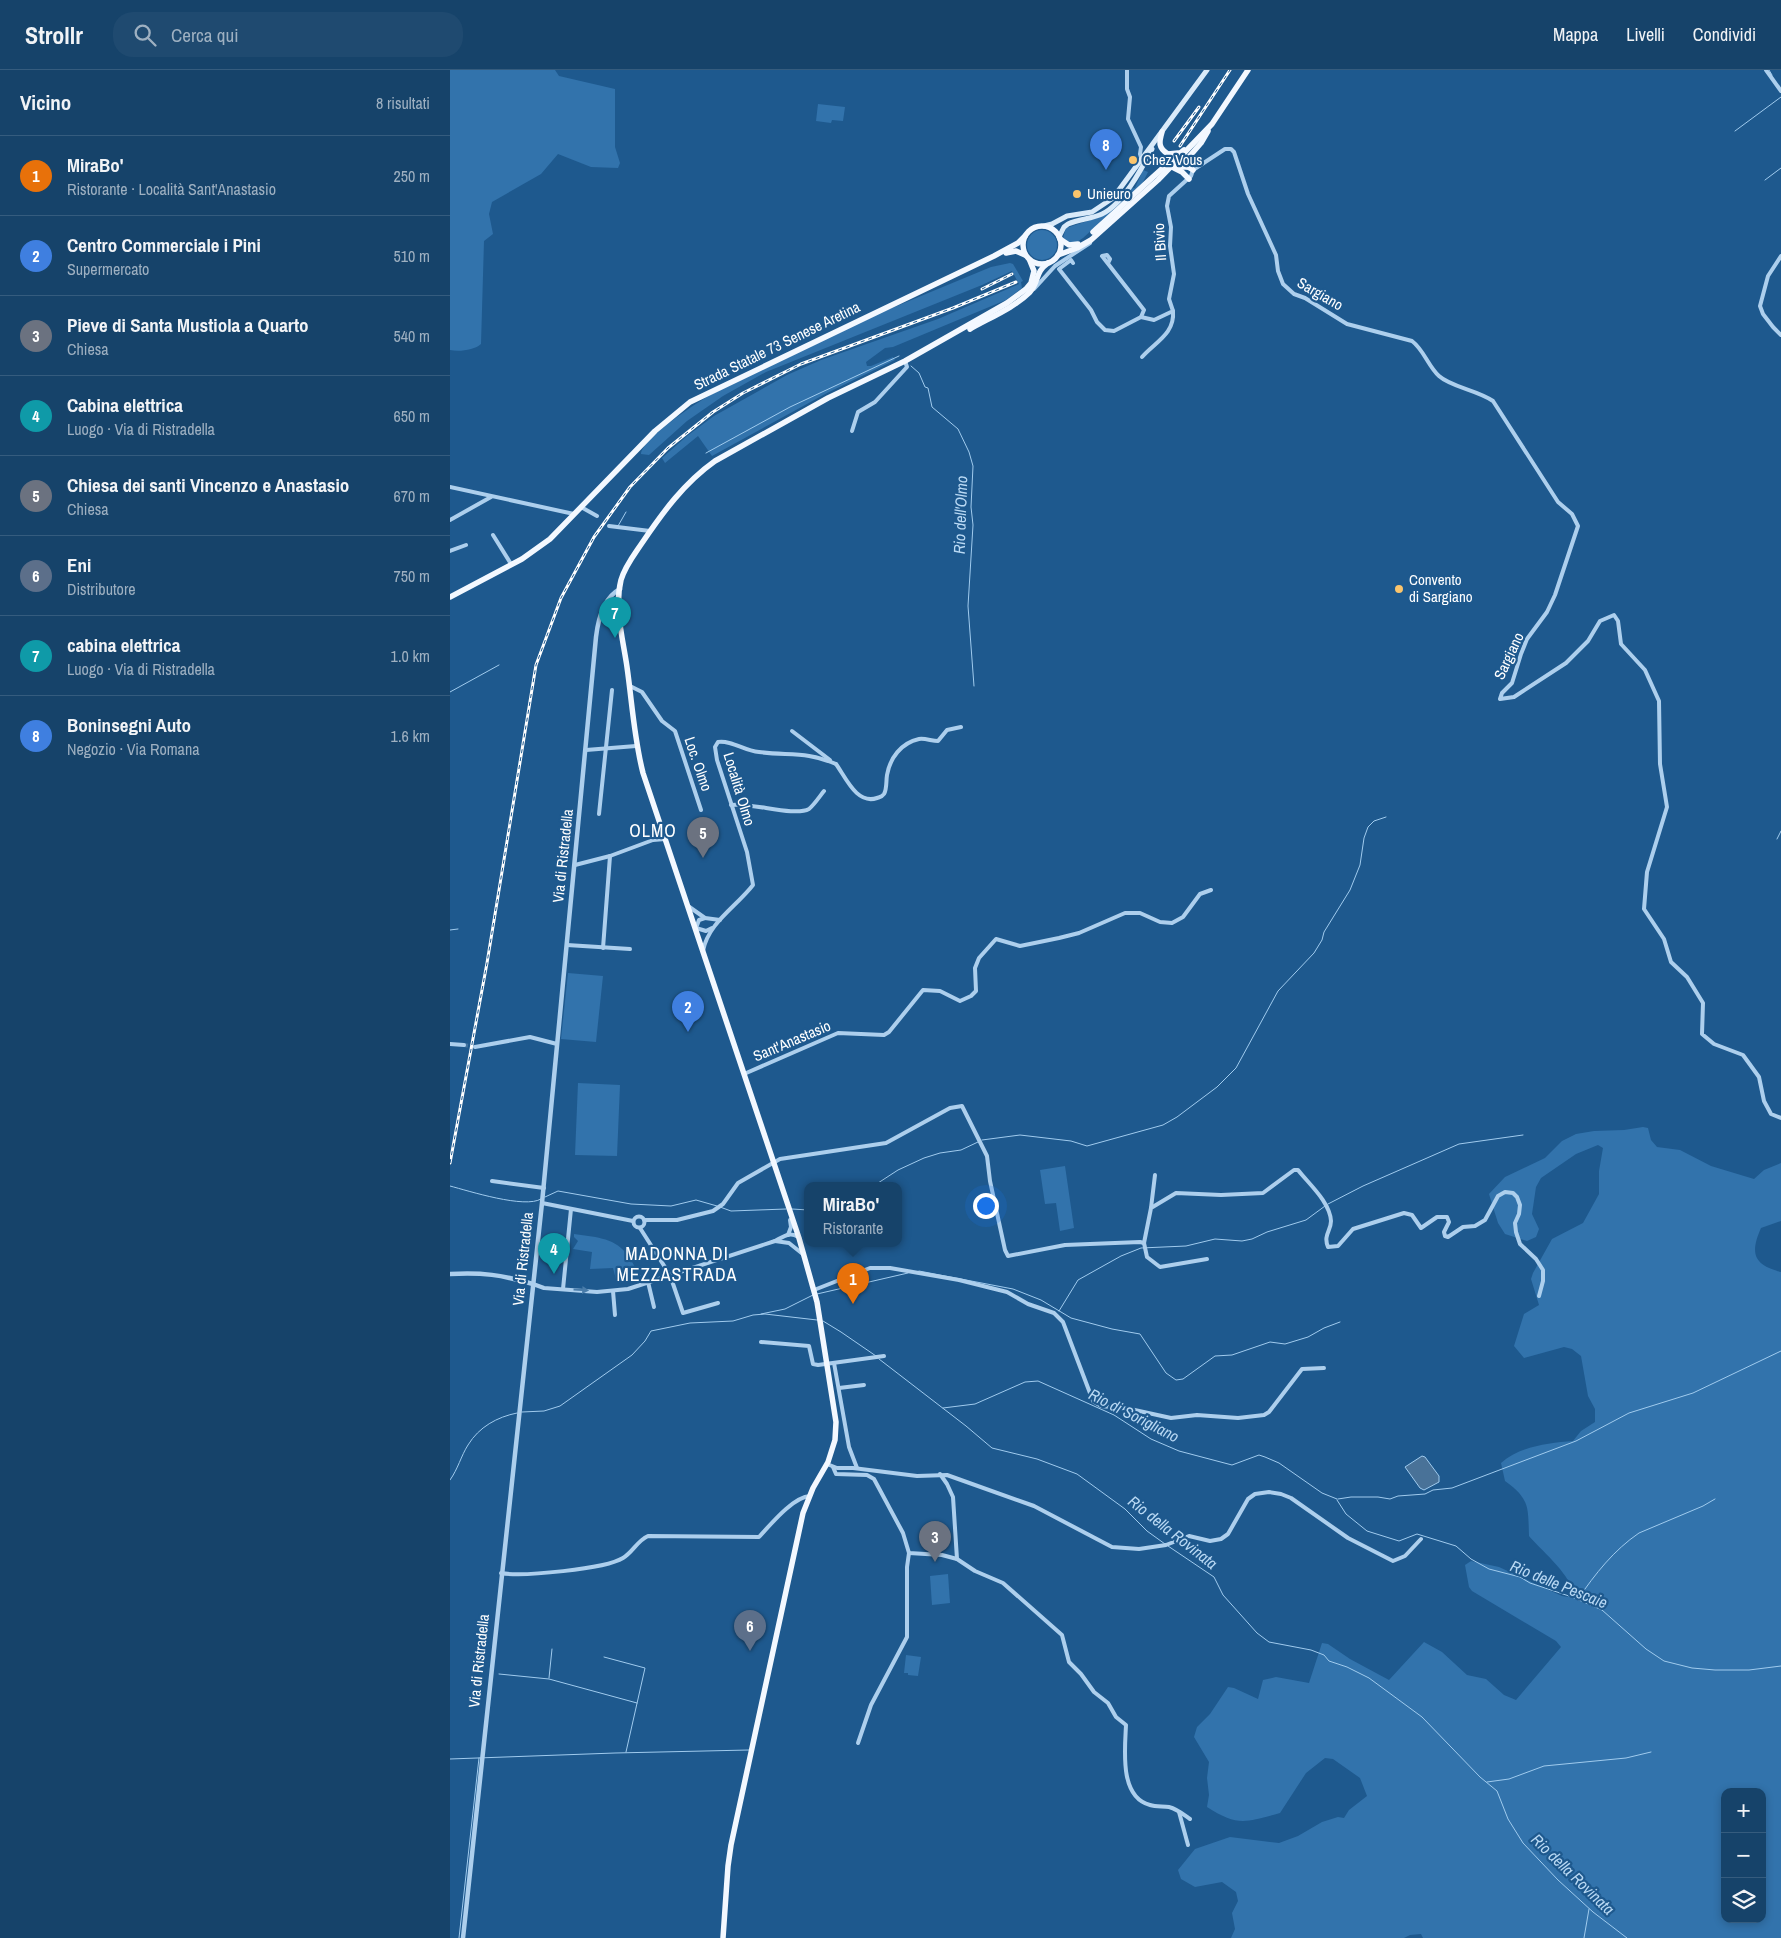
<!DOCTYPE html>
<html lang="it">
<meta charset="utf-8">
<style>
:root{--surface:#16436a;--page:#1f4a70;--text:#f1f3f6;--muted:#9eb0c1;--line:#355c7e;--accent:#fbc56c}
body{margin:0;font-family:"Archivo Narrow",sans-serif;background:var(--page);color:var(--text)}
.controls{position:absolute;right:15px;bottom:15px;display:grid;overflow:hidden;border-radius:10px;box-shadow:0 2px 8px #0003}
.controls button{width:45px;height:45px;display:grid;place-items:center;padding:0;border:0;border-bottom:1px solid var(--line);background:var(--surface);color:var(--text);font:25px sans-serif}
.you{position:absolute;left:535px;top:1135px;width:18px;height:18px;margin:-12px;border:4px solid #fff;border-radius:50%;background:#1a73e8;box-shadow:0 0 0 8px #1a73e833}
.badge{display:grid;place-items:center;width:32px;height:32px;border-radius:50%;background:var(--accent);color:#fff;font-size:16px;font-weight:700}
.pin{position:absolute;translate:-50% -41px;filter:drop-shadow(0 1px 2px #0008)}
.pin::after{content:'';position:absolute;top:26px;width:18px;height:15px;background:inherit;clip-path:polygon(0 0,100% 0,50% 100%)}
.popup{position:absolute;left:354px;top:1112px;width:98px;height:65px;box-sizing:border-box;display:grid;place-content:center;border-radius:10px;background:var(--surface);filter:drop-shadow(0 1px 4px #0005);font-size:16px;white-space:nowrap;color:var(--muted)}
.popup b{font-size:19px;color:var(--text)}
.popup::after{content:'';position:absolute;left:50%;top:100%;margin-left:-10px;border:10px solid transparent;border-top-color:var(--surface)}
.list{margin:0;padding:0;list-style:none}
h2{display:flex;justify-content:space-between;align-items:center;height:65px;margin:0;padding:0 20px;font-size:21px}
h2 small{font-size:16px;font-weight:400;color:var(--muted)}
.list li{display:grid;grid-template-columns:32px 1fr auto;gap:15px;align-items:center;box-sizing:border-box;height:80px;padding:0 20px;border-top:1px solid var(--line)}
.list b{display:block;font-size:19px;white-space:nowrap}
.list p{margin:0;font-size:16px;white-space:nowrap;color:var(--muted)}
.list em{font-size:16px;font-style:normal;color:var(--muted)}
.icon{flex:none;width:28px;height:28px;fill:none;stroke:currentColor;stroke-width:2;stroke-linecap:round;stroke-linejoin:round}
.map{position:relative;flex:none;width:1331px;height:1868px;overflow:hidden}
header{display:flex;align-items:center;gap:30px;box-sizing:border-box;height:70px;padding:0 25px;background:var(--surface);border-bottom:1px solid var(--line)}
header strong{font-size:24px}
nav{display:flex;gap:28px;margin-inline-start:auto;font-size:18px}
.search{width:350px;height:45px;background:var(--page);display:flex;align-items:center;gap:12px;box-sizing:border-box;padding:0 18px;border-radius:20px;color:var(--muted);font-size:19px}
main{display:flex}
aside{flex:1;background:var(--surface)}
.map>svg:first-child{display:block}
.green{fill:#3273ac;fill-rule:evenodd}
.water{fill:#497298;stroke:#a0cbee}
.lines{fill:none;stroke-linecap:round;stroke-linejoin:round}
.stream{stroke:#a0cbee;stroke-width:1}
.minor-tunnel{stroke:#40729f;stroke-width:4;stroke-dasharray:4 2;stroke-linecap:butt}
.minor{stroke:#adcfed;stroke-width:4}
.tertiary{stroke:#adcfed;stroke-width:4.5}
.secondary{stroke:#d9eaf9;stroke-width:5}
.primary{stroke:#f3f8ff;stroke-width:5.5}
.rail-casing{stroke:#fff;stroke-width:3}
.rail{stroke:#1e598e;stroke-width:1;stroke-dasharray:4;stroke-linecap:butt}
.oneway{fill:#497caa}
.poi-dot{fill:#fbc56c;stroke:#1e598e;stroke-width:2}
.labels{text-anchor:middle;stroke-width:4.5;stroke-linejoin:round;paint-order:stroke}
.poi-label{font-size:15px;fill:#fff;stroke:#1e598e;text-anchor:start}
.street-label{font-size:15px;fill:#fff;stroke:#1e598e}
.water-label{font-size:16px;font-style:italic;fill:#b9d9f4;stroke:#1e598e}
.quarter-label{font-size:18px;letter-spacing:1px;fill:#fff;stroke:#1e598e}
</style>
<header>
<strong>Strollr</strong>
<div class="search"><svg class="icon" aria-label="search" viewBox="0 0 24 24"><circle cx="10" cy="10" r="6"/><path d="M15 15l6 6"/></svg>Cerca qui</div>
<nav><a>Mappa</a><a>Livelli</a><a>Condividi</a></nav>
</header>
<main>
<aside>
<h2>Vicino<small>8 risultati</small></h2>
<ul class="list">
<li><span class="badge" style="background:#e8710a">1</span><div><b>MiraBo'</b><p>Ristorante · Località Sant'Anastasio</p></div><em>250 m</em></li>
<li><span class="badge" style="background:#3f7fe0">2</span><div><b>Centro Commerciale i Pini</b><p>Supermercato</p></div><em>510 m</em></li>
<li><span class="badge" style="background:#6b7280">3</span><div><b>Pieve di Santa Mustiola a Quarto</b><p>Chiesa</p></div><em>540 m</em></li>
<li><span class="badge" style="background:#0f9aa8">4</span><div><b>Cabina elettrica</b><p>Luogo · Via di Ristradella</p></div><em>650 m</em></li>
<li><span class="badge" style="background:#6b7280">5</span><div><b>Chiesa dei santi Vincenzo e Anastasio</b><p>Chiesa</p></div><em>670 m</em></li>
<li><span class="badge" style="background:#5c6f8a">6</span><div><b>Eni</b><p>Distributore</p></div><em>750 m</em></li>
<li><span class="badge" style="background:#0f9aa8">7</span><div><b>cabina elettrica</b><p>Luogo · Via di Ristradella</p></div><em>1.0 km</em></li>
<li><span class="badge" style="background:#3f7fe0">8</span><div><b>Boninsegni Auto</b><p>Negozio · Via Romana</p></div><em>1.6 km</em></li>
</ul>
</aside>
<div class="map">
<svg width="1331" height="1868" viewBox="0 0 1331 1868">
<rect width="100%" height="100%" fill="#1e598e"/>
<g class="green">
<path d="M0,0H105L109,6L165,19V77L170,93L168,98L141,97L108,84L91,104L42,132L39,144L43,164L34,171L31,274C25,280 9,282 0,280Z"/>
<path d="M368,34L395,37L393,51L382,50L381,53L366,51Z"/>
<path d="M693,100L698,102L692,114L633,168L627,172L620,173L613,168L616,158L650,147L678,119L685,118Z"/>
<circle cx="592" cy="175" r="15"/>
<path d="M560,193L563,194L573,211L571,212L572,218L556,230L443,277L435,278L416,292L417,296H421L443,287L445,290L377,323L262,386L248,366L215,393L212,388L237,366L264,346L337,305L371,290L488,249L569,214L562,201L532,215L316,302L273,326L237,351L199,385L191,384C193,368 245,334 260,325L430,243L541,197Z"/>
<path d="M118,903L153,906L146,972L111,969Z"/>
<path d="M128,1013L170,1015L167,1086L125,1085Z"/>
<path d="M1193,1057L1198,1058L1201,1070L1207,1077L1230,1080L1261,1096L1304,1109L1314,1100L1331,1093V1151L1311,1158C1300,1183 1303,1195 1331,1202V1868H973L971,1864L960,1865L954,1868H781L785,1859L782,1843L788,1831L786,1822L772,1812L745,1817L731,1809L728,1800L745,1779L780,1767L829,1773L848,1766L872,1752L888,1747L894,1748L899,1740L917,1726L910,1708L883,1689L875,1688L856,1703L830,1743C796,1752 788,1757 757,1737L759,1725L757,1708L759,1692L744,1667L747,1657L760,1644L778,1617L784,1618L808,1629L813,1610L826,1607L859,1613L872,1573L878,1574L900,1589L939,1610L974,1572L992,1582L1017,1605L1036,1609L1054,1625L1066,1630L1111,1577L1106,1571L1022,1521L1019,1517L1015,1495L1021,1491L1049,1497L1112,1526L1118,1527C1120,1524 1121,1523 1121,1520C1122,1506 1088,1477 1079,1466C1078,1437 1080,1429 1055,1411L1051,1393C1070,1376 1099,1373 1123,1371L1131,1361L1145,1352V1339L1138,1326L1131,1286L1122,1279L1114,1277L1074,1288L1064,1276L1074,1244L1089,1235L1081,1209L1083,1203L1102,1169L1133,1153L1149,1124V1101L1153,1078L1148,1075L1126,1084L1091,1108L1086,1117L1082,1144L1089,1159L1086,1167L1077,1171L1055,1164L1048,1153L1039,1124L1055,1107L1095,1088L1112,1071L1126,1064L1144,1061L1174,1060ZM1275,1722H1312V1849H1275Z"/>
<path d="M615,1096L624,1158L610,1161L606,1133L595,1134L590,1100Z"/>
<path d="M124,1164C143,1167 163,1167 176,1183C182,1190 185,1199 191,1206L182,1208L176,1206L174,1210L167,1213L163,1198L140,1199L142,1182L123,1179L128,1171L124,1167Z"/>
<path d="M498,1504L500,1533L482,1535L480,1506Z"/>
<path d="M456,1585L471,1587L468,1606L458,1605V1603H454Z"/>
</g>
<path class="water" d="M972,1386L975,1387L989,1406V1412L974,1420L970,1418L955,1397Z"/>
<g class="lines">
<g class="stream">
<path d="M1319,0L1322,5"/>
<path d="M1285,61L1331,27"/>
<path d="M1315,110L1331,98"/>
<path d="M461,296L469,303L475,317L478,318L482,337L508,359L519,382L523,396L521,437L523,455L518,536L524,616"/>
<path d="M256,383L340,337L449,286"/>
<path d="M168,456L176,442"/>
<path d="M0,622L49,595"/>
<path d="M1327,769L1331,761"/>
<path d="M0,860L8,859"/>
<path d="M532,1070L570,1065L621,1071L637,1076L713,1055L727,1047L767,1017L786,998L828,921L864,883L872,870L874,862L900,820L910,795L914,768L918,757L924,751L936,747"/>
<path d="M425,1115L448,1100L474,1088L490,1083L511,1080L528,1072"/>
<path d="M0,1116C19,1121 75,1139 91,1129"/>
<path d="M95,1127L108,1121L181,1134L221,1136L246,1130L267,1136"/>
<path d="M878,1134L913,1116L1009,1074L1073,1065"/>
<path d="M270,1137L281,1141L336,1139"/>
<path d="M342,1139L358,1140"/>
<path d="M469,1201L563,1219L591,1230L621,1248L662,1259L690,1264L716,1303L726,1310L733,1309L765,1286L782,1285L820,1272L835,1274L858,1267L874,1258L890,1252"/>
<path d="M367,1224L458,1203"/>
<path d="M609,1241L628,1210L671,1186L691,1178L736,1176L765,1169L792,1171L802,1169L817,1162L856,1150L875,1136"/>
<path d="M311,1244L335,1239L363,1225"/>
<path d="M373,1251L391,1262L426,1286"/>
<path d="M429,1289L516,1356L542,1378L587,1389L627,1404L675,1439L697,1461L715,1474"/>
<path d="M493,1338L525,1334L575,1312L588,1311L664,1345L701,1369L729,1381L782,1395L809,1385L815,1387L829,1393L872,1423L887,1429"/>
<path d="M72,1342L94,1341L110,1336L182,1285L195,1271L201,1261L240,1253L283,1251L303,1245L315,1244L367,1250"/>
<path d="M0,1410C8,1399 11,1386 18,1375C29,1357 47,1347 67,1343"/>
<path d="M888,1429L901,1427H928L940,1429L948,1426L975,1424L983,1420L1002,1418L1126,1371L1179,1343L1243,1323L1331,1281"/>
<path d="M887,1430L896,1444L917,1461L949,1471L967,1464L1006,1476L1021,1489L1039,1499L1070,1507L1080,1513L1122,1527L1152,1540L1196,1579L1214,1591L1242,1598L1265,1600H1299L1331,1596"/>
<path d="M718,1476L764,1507L773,1525L807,1563L819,1572L861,1580L874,1585L879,1591L897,1597L919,1608L972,1647L1030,1707L1047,1721L1058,1749L1073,1773L1108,1810L1143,1842L1177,1868"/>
<path d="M1128,1529C1145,1504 1164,1480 1189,1463L1253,1436L1265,1429"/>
<path d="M154,1587L195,1598L176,1682"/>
<path d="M49,1604L99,1609L187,1633"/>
<path d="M99,1608L102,1579"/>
<path d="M0,1689L165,1683L299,1680"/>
<path d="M1037,1712L1059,1709L1094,1696L1176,1688L1201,1682"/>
<path d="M9,1868L29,1688"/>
<path d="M1134,1868L1139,1839"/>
</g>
<path class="minor-tunnel" d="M14,975L25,977"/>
<g class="minor">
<path d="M677,0V19L680,27L678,49L691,77L690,84L692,91"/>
<path d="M1316,0L1331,21"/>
<path d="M1331,186L1318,206L1310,236L1313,244L1323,257L1331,265"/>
<path d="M623,193L621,190L609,199L641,240L647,252L655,260L664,261L691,247L694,240L652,186L657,185L660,189L658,193"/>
<path d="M584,219L605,196L640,173"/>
<path d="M691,247L704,250L723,241L719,229L724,204L720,176L721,157L717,136L719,126L741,106L743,100L775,79H781L784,82L798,124L826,185L828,201L833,214L844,224L855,228L897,254L962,271C974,280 978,296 989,306C1001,317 1027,320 1043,331L1108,432L1122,444L1128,456L1105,525L1097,542L1077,569L1071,584L1062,613L1052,623L1050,629L1064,627L1116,593L1138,571L1150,551L1164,545L1168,551L1171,574L1195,600L1209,631L1210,694L1217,737L1197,802L1194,839L1214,869L1221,892L1237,907L1253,933L1252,964L1264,974L1293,985L1309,1007L1314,1031L1321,1044L1331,1048"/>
<path d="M692,287C705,272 725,264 723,241"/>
<path d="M402,361L408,342L425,332L457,297L455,291"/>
<path d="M0,417L124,444"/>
<path d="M131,437L147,446"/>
<path d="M0,450L41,427"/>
<path d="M159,456L200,461"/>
<path d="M43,465L61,494"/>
<path d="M0,481L16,475"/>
<path d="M180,616L192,622L212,651L225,661L251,740"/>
<path d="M342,661L380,690"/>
<path d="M136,680L186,676"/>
<path d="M386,694C396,708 407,735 427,728C430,727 432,727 434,724C437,719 436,711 437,705C440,688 451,673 469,669C475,668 482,671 488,671L497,660L511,657"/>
<path d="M281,735C301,732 344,747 359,739C364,735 370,726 374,721"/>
<path d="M149,744L162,620"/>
<path d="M125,795L160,786L203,770L215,769"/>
<path d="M238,836L255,848L270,850"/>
<path d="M255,848L249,850L246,858L256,861L262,858"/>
<path d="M117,875L180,879"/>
<path d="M153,878L160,786"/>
<path d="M253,881C258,853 286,837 303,815L297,782L267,690L265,677L268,672C282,670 294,681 309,682C339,686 356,681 386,694"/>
<path d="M0,974L14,975"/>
<path d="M25,977L80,967L107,974"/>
<path d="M294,1004L388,963L434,965L439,962L473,920L490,921L510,931L521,926L526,921L525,898L529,888L546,869L570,876L609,868L629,863L675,843H690L710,852L722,853L733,847L750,824L761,820"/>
<path d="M42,1111L94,1118"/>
<path d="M92,1133L183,1151"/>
<path d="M701,1138L705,1105"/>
<circle cx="189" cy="1152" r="5.5"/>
<path d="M194,1150H227L263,1141L273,1134L288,1113L330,1089L436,1073L500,1038L512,1036L537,1086L540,1111L555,1180L558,1186L615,1175L690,1172L694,1173L697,1187L710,1197L757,1189"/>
<path d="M190,1158L220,1205L233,1243L268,1233"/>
<path d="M338,1165L341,1157L340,1150"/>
<path d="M325,1171L339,1173L354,1185"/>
<path d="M694,1173L701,1138L726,1123L771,1125L813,1123L844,1100H848C859,1114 880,1132 881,1151C881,1161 873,1165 878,1177L888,1176L903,1159L954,1143L962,1145L971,1158L987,1147H997L999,1152L994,1162L995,1166L998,1167L1013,1157L1025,1156L1035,1150L1048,1126L1055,1122L1063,1123L1067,1127L1070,1135L1069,1144L1065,1153L1066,1162L1070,1174L1086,1189L1093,1200V1211L1089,1226"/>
<path d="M198,1212L204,1237"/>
<path d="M83,1214L94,1218L147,1222L178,1219L325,1171C333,1167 340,1161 348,1167"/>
<path d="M113,1219L121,1139"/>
<path d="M364,1220L420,1198H440L509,1210L557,1222L578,1234L604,1243L613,1252L643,1331L651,1336L680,1339L721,1348L747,1345L788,1348L814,1345L819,1342L852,1299L874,1298"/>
<path d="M163,1221L165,1245"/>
<path d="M311,1272L359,1276L363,1294L368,1295L434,1286"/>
<path d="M384,1293L399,1377L407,1398"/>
<path d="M389,1318L414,1315"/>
<path d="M377,1394L387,1398H403L467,1406L497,1405L584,1436L662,1477L689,1479L716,1475L739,1466L760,1471L771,1469L778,1464L798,1429L805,1424L819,1422L831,1424L841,1428L898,1468L943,1491L955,1486L971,1469"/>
<path d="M383,1397L386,1404L417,1405L424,1409L453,1463L459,1483L492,1485L507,1489"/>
<path d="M490,1404L497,1414L503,1427L507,1489L525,1501L553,1513L612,1565L619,1592L631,1604L644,1622L658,1633L666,1647L676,1655C675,1679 669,1727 700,1735C706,1737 713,1736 719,1737C727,1739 733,1744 740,1749"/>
<path d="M51,1503C72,1507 155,1499 173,1488C183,1482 187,1471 198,1466L309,1467C321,1454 343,1427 360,1426"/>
<path d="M408,1673L421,1635L457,1567V1497L459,1483"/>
<path d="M729,1742L738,1775"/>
</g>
<g class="tertiary">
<path d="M0,1204C32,1202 52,1205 83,1214"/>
<path d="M13,1868L92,1133L146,567C148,550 153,528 170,519"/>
</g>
<g class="secondary">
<path d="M594,156L602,154L617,146L642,142L663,128L757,0"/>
<path d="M609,167L614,157L618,154C629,149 641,149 652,144C673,134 691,100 702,79"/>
</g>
<g class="primary">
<path d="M712,62C709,72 708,78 718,84L728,83"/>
<path d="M721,97H738L743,100"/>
<path d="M738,97V88L751,73L758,61"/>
<path d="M724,98L732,102L739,109"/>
<circle cx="592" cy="175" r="19"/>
<path d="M643,162C674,135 702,106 734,80"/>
<path d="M610,169L619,175L628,174"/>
<path d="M556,183L566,181L575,185"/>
<path d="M608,185L627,178L641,170L708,110L762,54L798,0"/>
<path d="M520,259C539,248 564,238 580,222C589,212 585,202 598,193"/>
<path d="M0,527L72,489L100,469L205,361L240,332L544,186L568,173L575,166"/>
<path d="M273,1868L278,1796L281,1775L353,1443L363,1418L378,1392L385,1370L386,1352L367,1232L349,1168L193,703C184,668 182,632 177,597C173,569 164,538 171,510C175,496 184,485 192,473C213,442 234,413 265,391L378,328L455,291L557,233L576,219L581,213L584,201L580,191"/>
</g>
<defs>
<g id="rail">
<path d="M724,71L749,37"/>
<path d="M730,76L780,0"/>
<path d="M532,219L562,204"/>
<path d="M0,1093L37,893L86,595L111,528L144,467L180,417L218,378L263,342L293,323L351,294L503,238L566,212"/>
</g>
</defs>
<use href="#rail" class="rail-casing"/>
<use href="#rail" class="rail"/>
</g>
<defs><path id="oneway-solid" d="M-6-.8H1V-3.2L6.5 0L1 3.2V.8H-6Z" transform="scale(1.25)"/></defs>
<use class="oneway" href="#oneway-solid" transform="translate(131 1220) rotate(4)"/>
<g class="poi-dot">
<circle cx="683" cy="90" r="5"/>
<circle cx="627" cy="124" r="5"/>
<circle cx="949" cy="519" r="5"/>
</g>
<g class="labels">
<g class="poi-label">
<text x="693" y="95">Chez Vous</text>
<text x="637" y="129">Unieuro</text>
<text x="959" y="515">Convento<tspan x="959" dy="17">di Sargiano</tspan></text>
</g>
<g class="street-label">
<text transform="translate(710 172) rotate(-94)" y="5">Il Bivio</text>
<text transform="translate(870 224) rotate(30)" y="5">Sargiano</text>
<text transform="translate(327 276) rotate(-26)" y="5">Strada Statale 73 Senese Aretina</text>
<text transform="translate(1059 586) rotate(-65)" y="5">Sargiano</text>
<text transform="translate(248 694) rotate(71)" y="5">Loc. Olmo</text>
<text transform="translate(289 719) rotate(73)" y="5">Località Olmo</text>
<text transform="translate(113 786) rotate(-84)" y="5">Via di Ristradella</text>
<text transform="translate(342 971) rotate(-23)" y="5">Sant'Anastasio</text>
<text transform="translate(73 1189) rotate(-84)" y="5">Via di Ristradella</text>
<text transform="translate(29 1591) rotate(-84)" y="5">Via di Ristradella</text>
</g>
<g class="water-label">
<text transform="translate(510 445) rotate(-88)" y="6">Rio dell'Olmo</text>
<text transform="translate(684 1345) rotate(27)" y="6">Rio di Sorigliano</text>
<text transform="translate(723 1462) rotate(38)" y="6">Rio della Rovinata</text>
<text transform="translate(1109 1514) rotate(22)" y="6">Rio delle Pescaie</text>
<text transform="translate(1123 1804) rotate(44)" y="6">Rio della Rovinata</text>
</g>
<g class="quarter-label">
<text x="203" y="767">OLMO</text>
<text x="227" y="1190">MADONNA DI<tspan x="227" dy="21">MEZZASTRADA</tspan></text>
</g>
</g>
</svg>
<div class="controls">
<button>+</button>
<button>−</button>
<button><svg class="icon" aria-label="layers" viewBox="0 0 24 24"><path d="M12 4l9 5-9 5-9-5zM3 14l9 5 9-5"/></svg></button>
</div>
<div class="you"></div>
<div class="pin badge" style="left:403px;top:1234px;background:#e8710a">1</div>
<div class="popup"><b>MiraBo'</b>Ristorante</div>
<div class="pin badge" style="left:238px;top:962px;background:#3f7fe0">2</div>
<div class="pin badge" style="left:485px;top:1492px;background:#6b7280">3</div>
<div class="pin badge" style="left:104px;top:1204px;background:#0f9aa8">4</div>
<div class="pin badge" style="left:253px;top:788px;background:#6b7280">5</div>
<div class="pin badge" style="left:300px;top:1581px;background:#5c6f8a">6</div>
<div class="pin badge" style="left:165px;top:568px;background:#0f9aa8">7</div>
<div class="pin badge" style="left:656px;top:100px;background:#3f7fe0">8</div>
</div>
</main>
